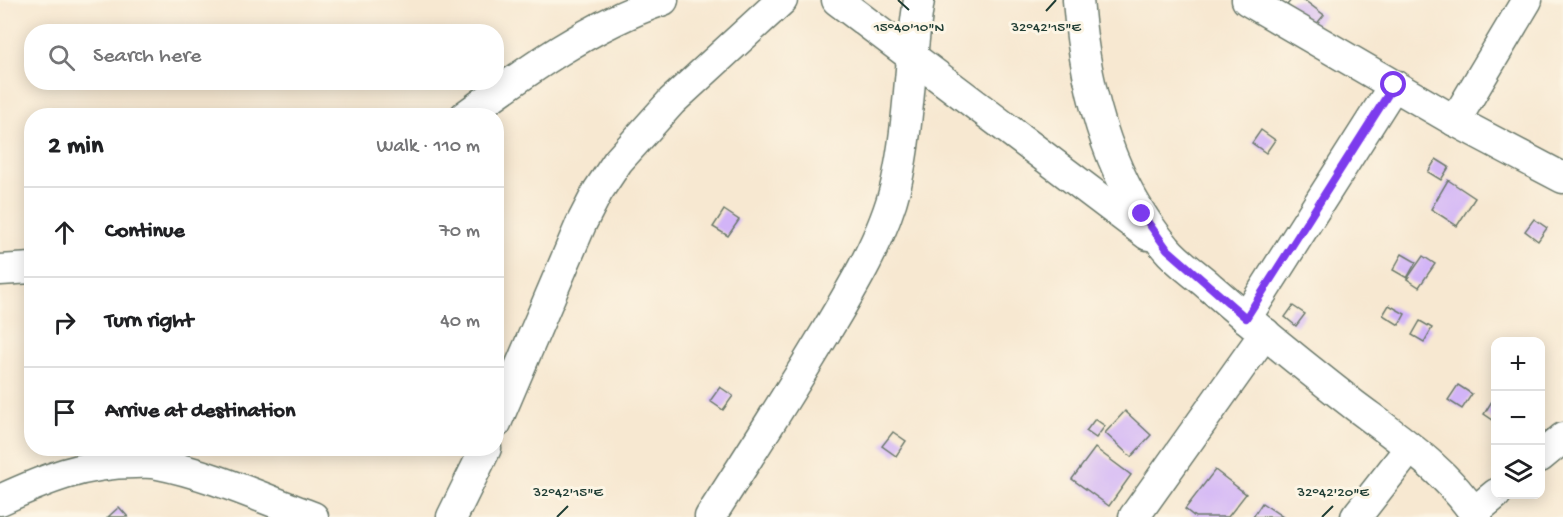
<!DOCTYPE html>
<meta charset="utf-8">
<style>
:root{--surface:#fff;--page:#f6f6f6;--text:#202124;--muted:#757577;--line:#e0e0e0}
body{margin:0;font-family:"Gochi Hand",sans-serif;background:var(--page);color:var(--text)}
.controls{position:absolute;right:18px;bottom:18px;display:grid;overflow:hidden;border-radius:12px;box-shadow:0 3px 15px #0003}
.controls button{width:54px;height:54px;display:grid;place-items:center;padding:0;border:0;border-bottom:2px solid var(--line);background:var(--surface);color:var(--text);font:30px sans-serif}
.stop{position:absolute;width:18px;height:18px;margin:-14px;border:4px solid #7c3aed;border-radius:50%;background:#fff}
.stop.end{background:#7c3aed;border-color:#fff;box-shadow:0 2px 6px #0008}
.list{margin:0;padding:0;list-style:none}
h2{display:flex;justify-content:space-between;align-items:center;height:78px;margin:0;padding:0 24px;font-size:26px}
h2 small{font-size:20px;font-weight:400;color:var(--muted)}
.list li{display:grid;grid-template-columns:39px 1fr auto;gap:18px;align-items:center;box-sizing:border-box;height:90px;padding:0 24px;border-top:2px solid var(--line)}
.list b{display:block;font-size:22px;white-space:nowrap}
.list em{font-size:20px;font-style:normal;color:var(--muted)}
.icon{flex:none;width:33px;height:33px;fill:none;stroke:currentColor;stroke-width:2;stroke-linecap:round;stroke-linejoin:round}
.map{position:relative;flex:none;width:1563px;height:517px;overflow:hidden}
.search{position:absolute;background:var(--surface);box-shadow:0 3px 15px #0003;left:24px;top:24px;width:480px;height:66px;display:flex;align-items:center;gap:15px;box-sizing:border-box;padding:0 21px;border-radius:24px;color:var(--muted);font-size:22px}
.panel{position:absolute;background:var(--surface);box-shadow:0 3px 15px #0003;left:24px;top:108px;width:480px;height:348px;border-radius:24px}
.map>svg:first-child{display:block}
.building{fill:#d2b4f7}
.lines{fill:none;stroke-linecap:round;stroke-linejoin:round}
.minor-casing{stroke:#6b796b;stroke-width:33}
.minor{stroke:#fff;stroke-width:30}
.route{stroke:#7c3aed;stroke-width:8}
.ticks{fill:none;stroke:#1f3d34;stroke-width:2}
.ticks-label{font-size:15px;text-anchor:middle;fill:#1f3d34;stroke:#fcf5e5;stroke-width:6;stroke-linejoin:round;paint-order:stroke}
</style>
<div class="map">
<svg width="1563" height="517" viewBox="0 0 1563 517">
<rect width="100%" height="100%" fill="#fcf5e5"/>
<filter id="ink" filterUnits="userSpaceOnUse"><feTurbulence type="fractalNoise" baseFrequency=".0167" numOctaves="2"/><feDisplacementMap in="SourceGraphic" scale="12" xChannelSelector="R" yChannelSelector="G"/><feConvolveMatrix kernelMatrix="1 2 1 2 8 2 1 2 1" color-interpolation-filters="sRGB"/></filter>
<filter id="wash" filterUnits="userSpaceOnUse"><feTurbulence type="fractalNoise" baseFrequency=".008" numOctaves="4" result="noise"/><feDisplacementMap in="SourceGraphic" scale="24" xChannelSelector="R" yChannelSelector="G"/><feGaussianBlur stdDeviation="1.35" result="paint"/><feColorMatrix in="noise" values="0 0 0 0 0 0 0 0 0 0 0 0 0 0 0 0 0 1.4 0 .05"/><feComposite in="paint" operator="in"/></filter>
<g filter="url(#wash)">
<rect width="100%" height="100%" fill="#f7e8d1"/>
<g id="blocks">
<g class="building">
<path d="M1291,0H1304L1324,15L1315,26L1287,5Z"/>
<path d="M1261,130L1275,140L1266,153L1252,143Z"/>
<path d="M1436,159L1449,167L1441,180L1428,172Z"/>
<path d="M1448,180L1475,198L1457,226L1431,209Z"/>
<path d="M724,210L739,220L728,236L713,227Z"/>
<path d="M1534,219L1547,228L1538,241L1525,231Z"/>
<path d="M1402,254L1416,262L1407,278L1393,270Z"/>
<path d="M1423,256L1435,264L1419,287L1407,279Z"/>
<path d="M1389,305L1405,314L1399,325L1383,315Z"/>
<path d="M1293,306L1305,314L1296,326L1285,317Z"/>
<path d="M1420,321L1432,328L1424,342L1412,335Z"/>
<path d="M1458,385L1472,394L1462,409L1448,400Z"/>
<path d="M720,387L733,396L723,410L710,401Z"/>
<path d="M1492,401L1496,404V422L1484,414Z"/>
<path d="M1125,411L1151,435L1131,457L1105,433Z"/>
<path d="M1095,419L1105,426L1096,438L1086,431Z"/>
<path d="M893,432L906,441L896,456L882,446Z"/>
<path d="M1095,448L1131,475L1109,506L1072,479Z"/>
<path d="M1215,470L1246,494L1228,517H1195L1185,509Z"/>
<path d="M1262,503L1283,517H1253Z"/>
<path d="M119,507L128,517H108Z"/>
</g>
</g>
</g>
<g filter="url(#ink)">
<use href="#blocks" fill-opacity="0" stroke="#6b796b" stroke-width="1.5"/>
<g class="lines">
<defs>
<g id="minor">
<path d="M837,0L1148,235"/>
<path d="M1078,0C1085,88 1108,179 1166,248C1178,263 1196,274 1210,287C1257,328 1305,367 1354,405C1398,438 1446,470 1477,517"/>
<path d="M1247,0L1455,121L1563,178"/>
<path d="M465,116C525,72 592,24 663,0"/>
<path d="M1455,121L1527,0"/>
<path d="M0,270L32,268"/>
<path d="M1246,318L1394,85"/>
<path d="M496,423L581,224L598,191L618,161L672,101L782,0"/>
<path d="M1540,457L1563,438"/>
<path d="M0,500C46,479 84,463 135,463C143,463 151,462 158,464C210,474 264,499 313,517"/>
<path d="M1474,512L1496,494"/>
<path d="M452,517L486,448"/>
<path d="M710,517C748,458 785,400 821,340C850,292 883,239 896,185C910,124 909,61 919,0"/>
<path d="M1134,517L1265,333"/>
<path d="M1356,517L1410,448"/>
</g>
</defs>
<use href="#minor" class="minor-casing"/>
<use href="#minor" class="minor"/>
</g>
</g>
<g class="lines" filter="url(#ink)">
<path class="route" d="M1142,214L1167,249L1246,318L1394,85"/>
</g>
<path class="ticks" d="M898,0L909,10M1046,11L1056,0M557,517L568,506M1322,517L1333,506"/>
<g class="ticks-label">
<text x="909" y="31">15°40'10"N</text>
<text x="1046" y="31">32°42'15"E</text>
<text x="568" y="496">32°42'15"E</text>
<text x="1333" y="496">32°42'20"E</text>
</g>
</svg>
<div class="controls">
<button>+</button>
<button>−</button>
<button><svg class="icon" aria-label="layers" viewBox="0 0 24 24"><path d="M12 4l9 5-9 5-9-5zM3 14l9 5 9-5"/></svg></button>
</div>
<div class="stop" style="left:1394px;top:85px"></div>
<div class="stop end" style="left:1142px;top:214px"></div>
<div class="search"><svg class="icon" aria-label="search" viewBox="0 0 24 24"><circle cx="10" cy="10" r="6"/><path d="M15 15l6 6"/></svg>Search here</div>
<section class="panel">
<h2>2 min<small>Walk · 110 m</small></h2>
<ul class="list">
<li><svg class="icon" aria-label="ahead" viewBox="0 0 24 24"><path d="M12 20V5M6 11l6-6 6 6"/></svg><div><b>Continue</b></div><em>70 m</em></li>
<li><svg class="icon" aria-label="right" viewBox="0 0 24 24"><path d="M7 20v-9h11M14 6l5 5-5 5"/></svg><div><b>Turn right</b></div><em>40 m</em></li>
<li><svg class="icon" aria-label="arrive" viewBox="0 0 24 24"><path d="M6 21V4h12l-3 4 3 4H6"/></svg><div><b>Arrive at destination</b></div></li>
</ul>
</section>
</div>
